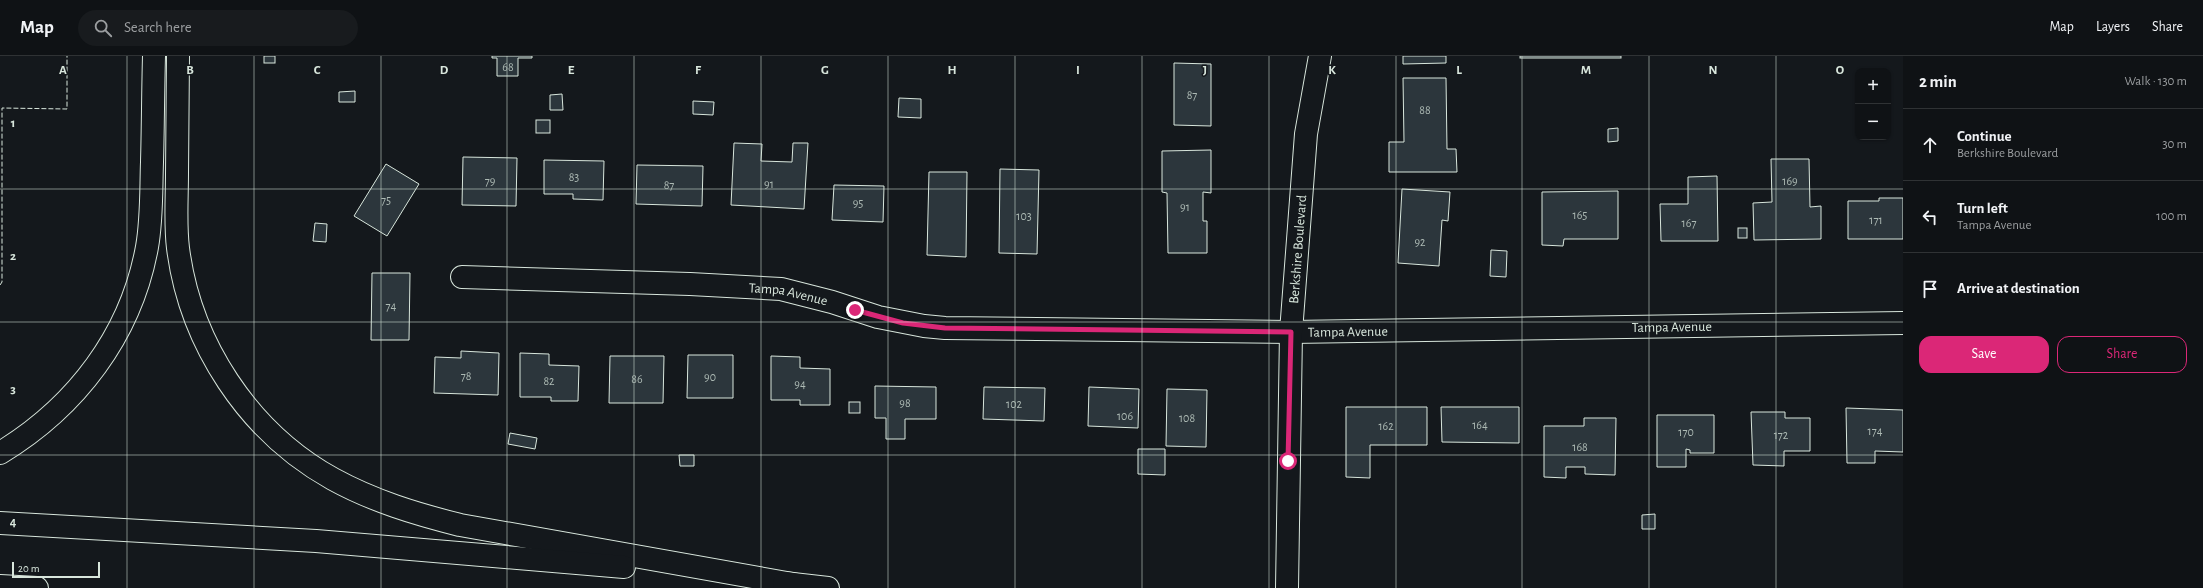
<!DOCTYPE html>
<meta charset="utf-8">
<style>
:root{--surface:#0f1215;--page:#181b1e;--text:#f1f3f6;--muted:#9b9ea0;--line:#2f3234;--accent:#db2777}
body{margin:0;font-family:"Alegreya Sans",sans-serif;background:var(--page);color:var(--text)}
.controls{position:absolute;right:12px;top:12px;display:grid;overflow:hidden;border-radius:8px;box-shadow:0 1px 3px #0004}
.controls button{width:36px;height:36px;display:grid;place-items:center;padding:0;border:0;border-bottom:1px solid var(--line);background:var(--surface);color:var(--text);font:20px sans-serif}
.scale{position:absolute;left:12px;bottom:10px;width:88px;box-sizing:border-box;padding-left:4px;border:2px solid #d8e6dc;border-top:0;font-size:11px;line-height:14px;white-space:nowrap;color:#d8e6dc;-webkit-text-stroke:3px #14181c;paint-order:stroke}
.stop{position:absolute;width:12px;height:12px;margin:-9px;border:3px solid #db2777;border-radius:50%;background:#fff}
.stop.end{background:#db2777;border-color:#fff;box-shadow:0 1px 4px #0008}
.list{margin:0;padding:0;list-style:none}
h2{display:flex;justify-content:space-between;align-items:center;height:52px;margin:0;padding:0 16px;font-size:17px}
h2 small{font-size:13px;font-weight:400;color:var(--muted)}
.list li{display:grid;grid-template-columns:26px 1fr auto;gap:12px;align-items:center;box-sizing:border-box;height:72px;padding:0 16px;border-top:1px solid var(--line)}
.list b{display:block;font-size:15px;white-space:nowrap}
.list p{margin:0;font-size:13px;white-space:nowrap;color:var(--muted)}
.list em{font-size:13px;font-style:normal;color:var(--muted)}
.actions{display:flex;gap:8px;padding:12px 16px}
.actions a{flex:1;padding:9px 0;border:1px solid var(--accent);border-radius:12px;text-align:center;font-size:14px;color:var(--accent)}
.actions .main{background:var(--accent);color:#fff}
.icon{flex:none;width:22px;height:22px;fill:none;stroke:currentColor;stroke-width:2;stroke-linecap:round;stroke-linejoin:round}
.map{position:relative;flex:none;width:1903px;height:532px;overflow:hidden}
header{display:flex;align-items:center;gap:24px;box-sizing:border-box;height:56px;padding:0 20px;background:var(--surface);border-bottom:1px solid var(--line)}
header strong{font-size:19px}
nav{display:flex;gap:22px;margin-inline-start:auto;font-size:14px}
.search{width:280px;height:36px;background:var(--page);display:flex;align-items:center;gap:10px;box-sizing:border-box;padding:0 14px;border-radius:22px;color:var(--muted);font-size:15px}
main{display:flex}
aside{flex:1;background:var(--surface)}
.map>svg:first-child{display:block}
.building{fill:#2c363c;stroke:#d8e6dc}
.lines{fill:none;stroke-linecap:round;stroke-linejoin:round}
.minor-casing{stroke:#d8e6dc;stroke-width:24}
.highway-casing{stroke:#d8e6dc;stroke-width:24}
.minor{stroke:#14181c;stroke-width:22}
.highway{stroke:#14181c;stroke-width:22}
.fence{stroke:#d8e6dc;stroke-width:1;stroke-dasharray:5 2;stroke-linecap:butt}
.route{stroke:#db2777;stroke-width:5}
.grid{fill:none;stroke:#d8e6dc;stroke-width:1;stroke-opacity:0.55}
.labels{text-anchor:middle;stroke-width:3;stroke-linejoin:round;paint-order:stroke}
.number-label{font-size:12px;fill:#adbab4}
.street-label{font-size:14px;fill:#d8e6dc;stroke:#14181c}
.grid-label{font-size:13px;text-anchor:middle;font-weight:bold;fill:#d8e6dc;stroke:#14181c;stroke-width:3;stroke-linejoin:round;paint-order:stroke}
</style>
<header>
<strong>Map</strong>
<div class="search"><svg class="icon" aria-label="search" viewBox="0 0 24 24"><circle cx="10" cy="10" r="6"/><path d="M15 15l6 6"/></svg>Search here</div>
<nav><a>Map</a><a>Layers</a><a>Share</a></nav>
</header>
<main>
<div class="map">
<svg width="1903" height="532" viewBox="0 0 1903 532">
<rect width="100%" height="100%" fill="#14181c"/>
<g class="building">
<rect x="264" y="0" width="11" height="7"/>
<path d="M492,0H532V2H518V20H497V2H492Z"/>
<path d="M1403,0H1446V7L1403,8Z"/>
<rect x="1520" y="0" width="101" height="2"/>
<path d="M1174,7L1211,8V70L1174,69Z"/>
<path d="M1403,22H1446L1447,93H1456L1457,116H1389V86H1404Z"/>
<path d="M355,35V46H339V36Z"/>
<path d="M562,38L563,54H550V39Z"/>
<path d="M899,42L921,43V62L898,61Z"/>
<path d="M693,45L714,46L713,59L693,58Z"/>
<rect x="536" y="64" width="14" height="13"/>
<path d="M1618,72V85L1608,86V73Z"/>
<path d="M734,87L762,88L761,105L792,106L793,87H808L804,153L731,149Z"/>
<path d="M1211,94V137L1203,136V165H1207V197H1168L1167,137L1162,136V95Z"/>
<path d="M463,101L517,102L516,150L462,149Z"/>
<path d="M1771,103H1809L1810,151L1821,150V183L1754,184L1753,147L1772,146Z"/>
<path d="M544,104L604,105L603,144L573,143V138H544Z"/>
<path d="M386,108L419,128L387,180L354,160Z"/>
<path d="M637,109L703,110L702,150L636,148Z"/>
<path d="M1000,113L1039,114L1037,198L999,197Z"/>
<path d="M929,116H967L966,201L927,199Z"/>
<path d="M1717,120L1718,185H1661L1660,148H1688V121Z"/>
<path d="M834,129L884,130L883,166L832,164Z"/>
<path d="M1402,133L1450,136L1448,165L1442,164L1439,210L1398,207Z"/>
<path d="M1618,135V183H1564L1563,190L1542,189V136Z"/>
<path d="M1879,142H1903V183H1848V145H1879Z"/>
<path d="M315,167L327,168L326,186L313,185Z"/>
<rect x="1738" y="172" width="9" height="10"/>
<path d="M1491,194L1507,195L1506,221L1490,220Z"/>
<path d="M372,217H410L409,284H371Z"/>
<path d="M461,295L499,297L498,339L434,337L435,301L461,302Z"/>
<path d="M520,297L549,298V309L579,310L578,345H551V341H520Z"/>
<path d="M688,299H733V342H687Z"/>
<path d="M610,300H664L663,347H609Z"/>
<path d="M771,300L800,301V312L830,313V349H800V344H771Z"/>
<path d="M875,330L936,331V363H905V383H886V362H875Z"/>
<path d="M984,331L1045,332L1044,365L983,363Z"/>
<path d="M1089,331L1139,333L1138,372L1088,370Z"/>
<path d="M1167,333L1207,334L1206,391L1166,390Z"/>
<rect x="849" y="346" width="11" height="11"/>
<path d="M1346,351H1427V389H1370V422L1346,421Z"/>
<path d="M1441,351H1519V387L1442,386Z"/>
<path d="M1846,352L1903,354V396L1875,395V407H1847Z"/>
<path d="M1751,356H1785V362H1810V395H1784V410L1753,409Z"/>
<path d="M1657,359H1714V397H1690V394L1686,393V411H1657Z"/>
<path d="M1584,362H1616L1615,419L1585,418V411H1566V422L1544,421V370H1584Z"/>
<path d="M510,377L537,382L535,393L508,388Z"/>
<path d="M1138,393H1165V419L1138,418Z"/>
<path d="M679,399H694V410H680Z"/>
<path d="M1655,458V473H1642V459Z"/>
</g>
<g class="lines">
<defs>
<g id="minor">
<path id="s1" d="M462,221L690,228L781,233L832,246L878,261L924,270L945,272L1291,276L1903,267"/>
<path id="s2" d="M1287,532L1291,276L1306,78L1320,0"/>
</g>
<g id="highway">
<path d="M178,0C178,39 177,78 177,118C177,142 175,168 178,192C190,287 248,376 333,423C373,445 416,458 460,469L798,529"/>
<path d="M0,397C76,351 131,279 147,191C152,163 151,134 152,106C153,71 153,35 154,0"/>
<path d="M0,467L316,485L624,511"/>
<path d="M784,527L828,532"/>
<path d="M0,530L37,532"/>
</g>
</defs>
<use href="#minor" class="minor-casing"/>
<use href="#highway" class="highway-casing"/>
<use href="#minor" class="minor"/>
<use href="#highway" class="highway"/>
<path class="fence" d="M0,229L2,226V52L67,53V0"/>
</g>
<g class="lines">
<path class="route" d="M855,254L903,267L945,272L1291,276L1288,405"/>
</g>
<path class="grid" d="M127,0V532M254,0V532M381,0V532M507,0V532M634,0V532M761,0V532M888,0V532M1015,0V532M1142,0V532M1269,0V532M1396,0V532M1522,0V532M1649,0V532M1776,0V532M0,133H1903M0,266H1903M0,399H1903"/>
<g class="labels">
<g class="number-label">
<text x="508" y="15">68</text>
<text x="1192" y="43">87</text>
<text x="1425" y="58">88</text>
<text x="574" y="125">83</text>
<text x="490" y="129">79</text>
<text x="1790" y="129">169</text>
<text x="769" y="132">91</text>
<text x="669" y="133">87</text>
<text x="386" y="148">75</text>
<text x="858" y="151">95</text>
<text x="1185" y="155">91</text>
<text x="1580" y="163">165</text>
<text x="1024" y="164">103</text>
<text x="1876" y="168">171</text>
<text x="1689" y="171">167</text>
<text x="1420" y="190">92</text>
<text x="391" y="254">74</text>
<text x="466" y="324">78</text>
<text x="710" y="325">90</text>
<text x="637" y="327">86</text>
<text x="549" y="329">82</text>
<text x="800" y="332">94</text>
<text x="905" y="351">98</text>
<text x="1014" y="352">102</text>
<text x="1125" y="364">106</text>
<text x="1187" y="366">108</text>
<text x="1480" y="373">164</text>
<text x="1386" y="374">162</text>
<text x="1875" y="379">174</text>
<text x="1686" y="380">170</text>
<text x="1781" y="383">172</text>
<text x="1580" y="395">168</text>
</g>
<g class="street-label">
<text dy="5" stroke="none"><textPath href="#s2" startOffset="339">Berkshire Boulevard</textPath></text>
<text dy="5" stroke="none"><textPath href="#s1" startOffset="327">Tampa Avenue</textPath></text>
<text dy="5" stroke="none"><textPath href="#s1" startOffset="1215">Tampa Avenue</textPath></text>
<text dy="5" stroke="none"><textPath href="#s1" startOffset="891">Tampa Avenue</textPath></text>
</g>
</g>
<g class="grid-label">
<text x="63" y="18">A</text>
<text x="190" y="18">B</text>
<text x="317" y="18">C</text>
<text x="444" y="18">D</text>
<text x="571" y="18">E</text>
<text x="698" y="18">F</text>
<text x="825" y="18">G</text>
<text x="952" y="18">H</text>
<text x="1078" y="18">I</text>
<text x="1205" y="18">J</text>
<text x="1332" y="18">K</text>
<text x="1459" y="18">L</text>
<text x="1586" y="18">M</text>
<text x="1713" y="18">N</text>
<text x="1840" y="18">O</text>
<text x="13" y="71">1</text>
<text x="13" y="204">2</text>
<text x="13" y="337">3</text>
<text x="13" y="470">4</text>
</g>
</svg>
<div class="controls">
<button>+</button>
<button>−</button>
</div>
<div class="scale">20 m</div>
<div class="stop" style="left:1288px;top:405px"></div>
<div class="stop end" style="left:855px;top:254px"></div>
</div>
<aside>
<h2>2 min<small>Walk · 130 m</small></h2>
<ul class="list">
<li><svg class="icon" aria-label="ahead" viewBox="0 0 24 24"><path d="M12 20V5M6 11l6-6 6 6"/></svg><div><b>Continue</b><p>Berkshire Boulevard</p></div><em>30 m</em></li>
<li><svg class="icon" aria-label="left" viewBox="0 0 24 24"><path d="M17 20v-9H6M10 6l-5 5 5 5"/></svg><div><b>Turn left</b><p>Tampa Avenue</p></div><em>100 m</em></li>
<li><svg class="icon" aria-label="arrive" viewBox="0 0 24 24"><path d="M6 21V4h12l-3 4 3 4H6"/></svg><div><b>Arrive at destination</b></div></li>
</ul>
<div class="actions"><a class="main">Save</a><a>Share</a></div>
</aside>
</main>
